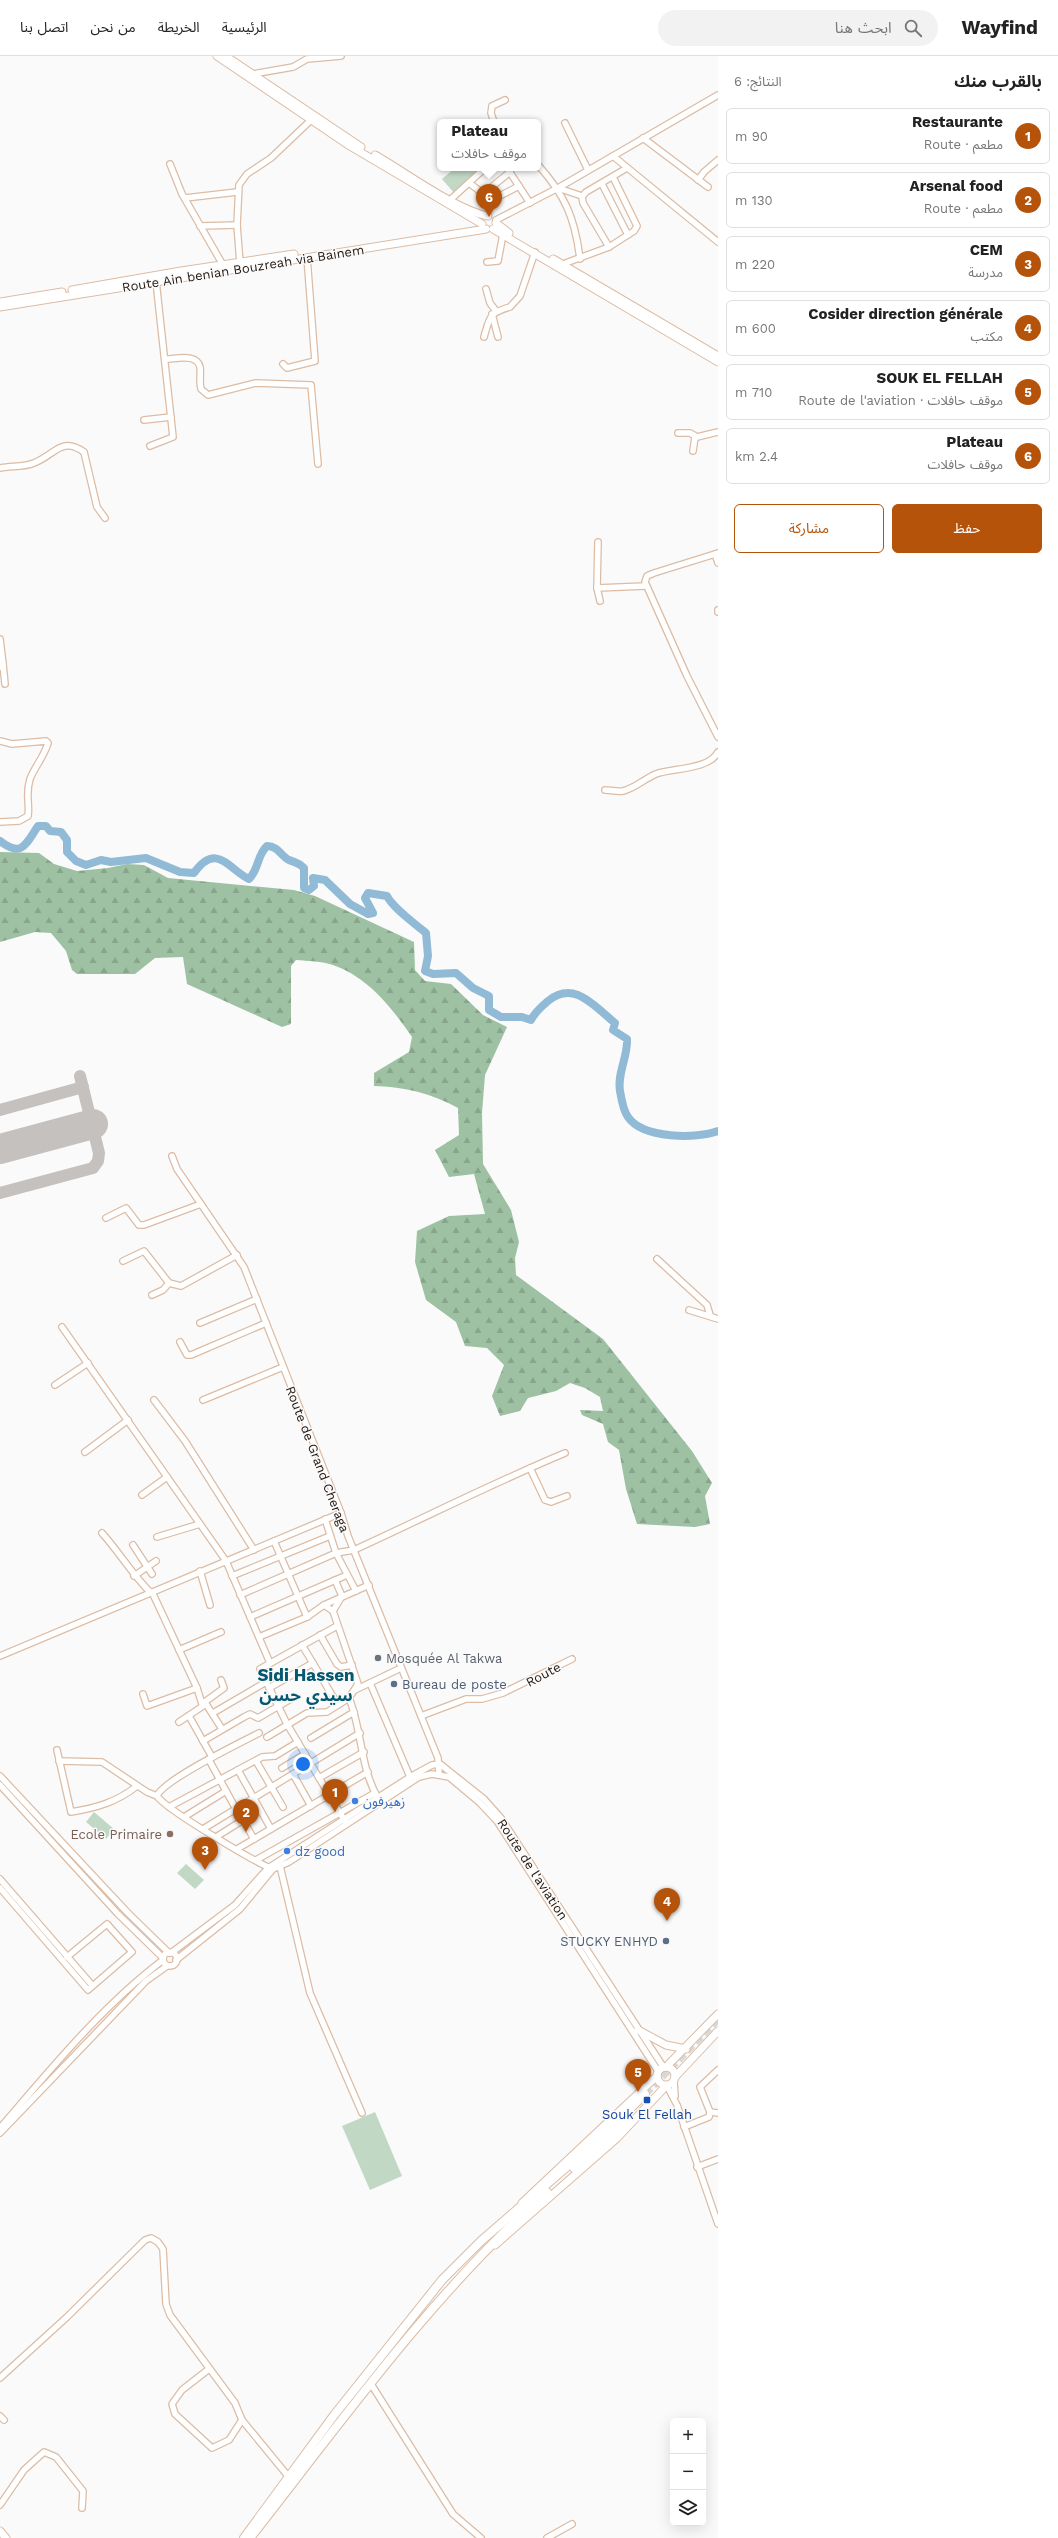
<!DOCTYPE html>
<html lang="ar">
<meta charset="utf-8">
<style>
:root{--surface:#fff;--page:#f2f2f2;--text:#222;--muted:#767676;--line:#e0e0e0;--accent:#b45309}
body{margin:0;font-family:"Work Sans","Noto Sans Arabic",sans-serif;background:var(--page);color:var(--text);direction:rtl}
.controls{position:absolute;right:12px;bottom:12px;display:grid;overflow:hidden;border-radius:6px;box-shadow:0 4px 16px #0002}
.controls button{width:36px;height:36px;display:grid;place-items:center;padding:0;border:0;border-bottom:1px solid var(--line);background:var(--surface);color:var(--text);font:20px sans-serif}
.you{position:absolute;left:303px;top:1708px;width:14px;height:14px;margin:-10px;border:3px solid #fff;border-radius:50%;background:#1a73e8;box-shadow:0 0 0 6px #1a73e833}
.badge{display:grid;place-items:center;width:26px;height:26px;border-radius:50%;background:var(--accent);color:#fff;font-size:13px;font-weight:700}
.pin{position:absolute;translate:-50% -33px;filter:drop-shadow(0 1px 2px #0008)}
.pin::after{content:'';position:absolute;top:21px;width:14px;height:12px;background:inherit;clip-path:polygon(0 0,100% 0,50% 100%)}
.popup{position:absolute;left:437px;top:63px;width:104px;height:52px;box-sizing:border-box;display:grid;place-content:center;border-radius:6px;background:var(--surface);filter:drop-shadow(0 1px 3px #0005);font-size:13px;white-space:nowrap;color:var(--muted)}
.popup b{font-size:15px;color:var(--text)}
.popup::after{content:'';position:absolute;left:50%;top:100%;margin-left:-8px;border:8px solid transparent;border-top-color:var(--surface)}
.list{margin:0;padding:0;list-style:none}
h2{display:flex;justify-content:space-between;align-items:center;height:52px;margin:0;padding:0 16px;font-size:17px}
h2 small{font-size:13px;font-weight:400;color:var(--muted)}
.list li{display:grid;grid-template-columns:26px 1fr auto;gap:12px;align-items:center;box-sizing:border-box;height:56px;margin:0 8px 8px;padding:0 8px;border:1px solid var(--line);border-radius:6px}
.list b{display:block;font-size:15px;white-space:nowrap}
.list p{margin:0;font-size:13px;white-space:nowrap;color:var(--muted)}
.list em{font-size:13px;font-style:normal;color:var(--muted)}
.actions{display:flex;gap:8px;padding:12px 16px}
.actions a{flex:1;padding:9px 0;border:1px solid var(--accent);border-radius:6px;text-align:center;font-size:14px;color:var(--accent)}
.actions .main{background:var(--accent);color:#fff}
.icon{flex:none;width:22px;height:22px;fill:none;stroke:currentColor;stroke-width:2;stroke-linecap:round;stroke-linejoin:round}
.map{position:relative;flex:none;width:718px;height:2482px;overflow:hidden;direction:ltr}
header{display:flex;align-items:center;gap:24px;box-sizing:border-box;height:56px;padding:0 20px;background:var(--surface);border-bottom:1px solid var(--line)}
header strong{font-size:19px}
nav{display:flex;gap:22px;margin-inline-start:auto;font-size:14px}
.search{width:280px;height:36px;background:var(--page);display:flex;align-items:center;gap:10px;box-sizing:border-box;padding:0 14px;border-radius:22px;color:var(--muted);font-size:15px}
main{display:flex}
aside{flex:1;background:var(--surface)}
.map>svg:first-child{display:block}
.forest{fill:url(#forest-firs)}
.pitch{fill:#c1d8c4}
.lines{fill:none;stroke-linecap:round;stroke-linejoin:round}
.river{stroke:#90bad5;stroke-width:8}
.taxiway{stroke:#c4c1bf;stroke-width:12}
.runway{stroke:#c4c1bf;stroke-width:30}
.highway-tunnel{stroke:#dad8d7;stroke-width:8;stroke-dasharray:8 4;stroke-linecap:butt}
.minor-casing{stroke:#dcbca4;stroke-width:8}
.major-casing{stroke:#dcbca4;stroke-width:9}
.highway-casing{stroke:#dcbca4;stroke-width:10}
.minor{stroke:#fff;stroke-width:5.5}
.major{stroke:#fff;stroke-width:7}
.highway{stroke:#fff;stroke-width:8}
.worship-dot{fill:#6b7280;stroke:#fafafa;stroke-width:1.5}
.service-dot{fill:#5c6f8a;stroke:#fafafa;stroke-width:1.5}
.shop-dot{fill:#3f7fe0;stroke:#fafafa;stroke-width:1.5}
.education-dot{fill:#8d6e63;stroke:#fafafa;stroke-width:1.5}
.transit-dot{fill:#1a4fb4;stroke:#fafafa;stroke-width:1.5}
.labels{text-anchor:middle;stroke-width:3;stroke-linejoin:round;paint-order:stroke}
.street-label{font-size:13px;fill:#23170f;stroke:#fafafa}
.worship-label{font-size:13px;fill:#5b616d;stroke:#fafafa;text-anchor:start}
.service-label{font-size:13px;fill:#4e5e75;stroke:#fafafa;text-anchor:start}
.shop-label{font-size:13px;fill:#366cbe;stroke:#fafafa;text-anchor:start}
.education-label{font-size:13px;fill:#785e54;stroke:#fafafa;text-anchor:end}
.transit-label{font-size:13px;fill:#164399;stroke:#fafafa}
.district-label{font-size:17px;font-weight:bold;fill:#045870;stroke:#fafafa}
</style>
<header>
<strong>Wayfind</strong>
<div class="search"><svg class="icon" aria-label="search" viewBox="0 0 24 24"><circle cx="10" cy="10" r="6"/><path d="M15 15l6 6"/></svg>ابحث هنا</div>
<nav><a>الرئيسية</a><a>الخريطة</a><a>من نحن</a><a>اتصل بنا</a></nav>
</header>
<main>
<aside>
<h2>بالقرب منك<small>النتائج: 6</small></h2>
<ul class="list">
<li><span class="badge">1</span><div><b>Restaurante</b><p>مطعم · Route</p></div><em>90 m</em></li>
<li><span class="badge">2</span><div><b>Arsenal food</b><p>مطعم · Route</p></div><em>130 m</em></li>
<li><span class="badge">3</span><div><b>CEM</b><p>مدرسة</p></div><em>220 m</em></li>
<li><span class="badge">4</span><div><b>Cosider direction générale</b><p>مكتب</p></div><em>600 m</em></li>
<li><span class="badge">5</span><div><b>SOUK EL FELLAH</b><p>موقف حافلات · Route de l'aviation</p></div><em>710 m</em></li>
<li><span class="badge">6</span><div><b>Plateau</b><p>موقف حافلات</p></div><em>2.4 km</em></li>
</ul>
<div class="actions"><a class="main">حفظ</a><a>مشاركة</a></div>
</aside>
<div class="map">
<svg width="718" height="2482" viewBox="0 0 718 2482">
<defs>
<pattern id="forest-firs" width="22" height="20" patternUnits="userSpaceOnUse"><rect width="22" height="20" fill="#9dc1a2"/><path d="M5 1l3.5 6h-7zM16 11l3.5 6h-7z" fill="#87a58a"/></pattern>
</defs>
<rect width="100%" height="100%" fill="#fafafa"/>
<path class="forest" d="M0,796L39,797L54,808L77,815L108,812L127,808L144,809L168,822L294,834L315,840L414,886L415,914L425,925L451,928L483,959L507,971L485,1019L482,1057L483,1108L511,1154L519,1186L515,1202L516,1219L603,1283L692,1395L712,1427L705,1440L710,1468L695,1471L637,1468L626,1433L619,1394L608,1386L603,1368L582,1359L580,1354L603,1355L600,1341L585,1332L570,1327L556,1335L528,1342L520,1355L500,1360L492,1340L504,1309L487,1292L465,1290L456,1266L426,1244L415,1206L417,1175L449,1160L485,1158L474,1118L449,1121L435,1094L459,1079L458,1052C431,1037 405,1031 374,1030V1017L409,996L412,981C392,952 368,921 333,909C322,905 308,905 296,904L291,910V968L282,971L187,928L183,901L155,902L135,918H77L72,914L66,895L51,877L35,876L0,886Z"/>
<g class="pitch">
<path d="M455,112H482L454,137L442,123Z"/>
<path d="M94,1756L114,1773L106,1783L86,1766Z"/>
<path d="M186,1808L204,1824L195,1833L177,1817Z"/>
<path d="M375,2056L402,2120L370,2134L342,2070Z"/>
</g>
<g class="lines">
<path class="river" d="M0,785C22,802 26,788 38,770H46L50,775L61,776L67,784V796L76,805L86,809L101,804L111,806L146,802L180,816L194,817C217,785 229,814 249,823C259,813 257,799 267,790C278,790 281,800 289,804C296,807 298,806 304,812V832L309,834L314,830L313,822L325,824L350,848L368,858L373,857L365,842L368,837L387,840C393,852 414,867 426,877L428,900L425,915L433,918L456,917L473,932L489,940V954L501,961H522L531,964C535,956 541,951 548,945C574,924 593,949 615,967L613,974L627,983C628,1001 617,1017 620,1035C621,1041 624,1056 628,1061C643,1083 697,1083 718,1075"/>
<g class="taxiway">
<path d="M0,1054L83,1031"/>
<path d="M0,1137L93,1112L98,1105L99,1097L80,1020"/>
</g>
<path class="runway" d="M0,1093L93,1068"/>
<path class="highway-tunnel" d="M645,2038L718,1963"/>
<defs>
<g id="minor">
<path d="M253,18L293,11L307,3L341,0"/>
<path d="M494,66L491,57L492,50L505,44"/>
<path d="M565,67L588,114"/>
<path d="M643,82L708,131"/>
<path d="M613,100L718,186"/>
<path d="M170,108L182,138L223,209"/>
<path d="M538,109C565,139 575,162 580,203"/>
<path d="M507,112L530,147"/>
<path d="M698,124L704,116L718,104"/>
<path d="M469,127L492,144L519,130"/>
<path d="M602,128L628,179"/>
<path d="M558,132L582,140"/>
<path d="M483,138L510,116"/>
<path d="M185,142L237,136"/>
<path d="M450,144L485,112"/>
<path d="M496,164L558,132L718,39"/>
<path d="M200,170L237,169"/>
<path d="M609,191L634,175L637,170L613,121"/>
<path d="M487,206L498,205L503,178"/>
<path d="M240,207L237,169L239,129L247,118L271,102L311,64"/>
<path d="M563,208L609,191L583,147L582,141L586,136L627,112"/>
<path d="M486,233L490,247L496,255"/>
<path d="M492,258L498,281"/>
<path d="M484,281C490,260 489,257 510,251L520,240L535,196"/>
<path d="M166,303C176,303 197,297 200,311C201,318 199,326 201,333L208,339L256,327L311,329L318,408"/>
<path d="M283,308L287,312L315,305L307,201"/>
<path d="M144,364L171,361"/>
<path d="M678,377H690L697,381L718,376"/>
<path d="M150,390L173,381L156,225"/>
<path d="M693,395L695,381"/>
<path d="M0,412C11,410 25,411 34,407C55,399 61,380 84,396L97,451L105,462"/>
<path d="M718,497L654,517L647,520L645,526L687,620L718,681"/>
<path d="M715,498L718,507"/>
<path d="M597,532L598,486"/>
<path d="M600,545L597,532L645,530"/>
<path d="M718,556V554"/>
<path d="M0,583L3,608L0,611"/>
<path d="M3,608L5,628"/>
<path d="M0,685L12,688L46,685L48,687C44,701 35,710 30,723C25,739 30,747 28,760L19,765L0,766"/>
<path d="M605,734C610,734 617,736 623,735C635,732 644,723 656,718C672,712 709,714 718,696"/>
<path d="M172,1100L177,1113L244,1211L341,1457L348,1480L438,1702L439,1718"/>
<path d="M106,1162L126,1152L139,1169H144L201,1148"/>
<path d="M657,1203L707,1249L710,1259"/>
<path d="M123,1205L144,1195L169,1227L181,1230L237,1199"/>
<path d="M152,1239L163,1234L169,1227"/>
<path d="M689,1254L718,1263"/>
<path d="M200,1267L257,1243"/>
<path d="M62,1271L226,1505L270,1607"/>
<path d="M180,1286L187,1299H191L266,1267"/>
<path d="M55,1329L88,1307"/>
<path d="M154,1344L185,1385L254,1494"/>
<path d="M203,1344L283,1311"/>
<path d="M85,1396L128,1364"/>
<path d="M530,1412L545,1444L551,1446L567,1440"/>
<path d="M142,1439L167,1421"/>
<path d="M325,1463L336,1497L356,1535"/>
<path d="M102,1477C119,1496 132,1518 150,1536"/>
<path d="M157,1481L200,1468"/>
<path d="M274,1485L307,1561"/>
<path d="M133,1489L152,1518"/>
<path d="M200,1515L210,1549"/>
<path d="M134,1520L156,1505"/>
<path d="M232,1520L330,1480"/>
<path d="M335,1524L342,1540L333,1555L358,1628L349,1642C362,1673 360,1712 378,1742"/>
<path d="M152,1536L197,1632L202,1648L224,1632L221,1624"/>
<path d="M240,1539L336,1497L354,1494C424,1462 493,1427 565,1397"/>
<path d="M324,1549L369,1529"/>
<path d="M250,1561L347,1519"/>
<path d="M337,1570L260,1613L287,1668L346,1767"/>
<path d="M320,1579L337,1608L341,1611L352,1609"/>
<path d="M259,1581L307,1561L324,1549L333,1555"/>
<path d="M302,1589L338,1649"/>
<path d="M179,1594L221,1576"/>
<path d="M0,1600L341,1457"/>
<path d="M370,1627L410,1721"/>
<path d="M269,1632L313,1607"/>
<path d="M355,1634L401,1612"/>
<path d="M143,1638L147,1650L197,1632"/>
<path d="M213,1657L266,1626"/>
<path d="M189,1660L212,1701"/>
<path d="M421,1660L466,1643H482L503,1637L572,1603"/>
<path d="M179,1666L206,1648L222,1673"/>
<path d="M259,1677C240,1687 163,1724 157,1740C165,1753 252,1804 270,1812"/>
<path d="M267,1681L307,1657L327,1656L349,1642"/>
<path d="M311,1682L354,1656"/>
<path d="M203,1685L244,1661L250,1658L258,1662L294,1641"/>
<path d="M57,1694L71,1756C96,1752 117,1746 137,1730"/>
<path d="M209,1704L236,1753"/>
<path d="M59,1705L102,1706L147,1736L157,1740"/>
<path d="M256,1705L283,1751"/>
<path d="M282,1712L305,1698"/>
<path d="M238,1714L271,1773"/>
<path d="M293,1718L311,1750"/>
<path d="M0,1720L127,1856L169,1897"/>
<path d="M319,1722L364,1696"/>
<path d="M0,1729L118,1858L163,1902"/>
<path d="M169,1751L262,1701L275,1700L298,1686"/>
<path d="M184,1761L226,1735"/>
<path d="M203,1773L360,1677"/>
<path d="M216,1781L243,1764L254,1783"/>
<path d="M237,1793L368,1716"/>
<path d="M256,1804L375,1737"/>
<path d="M280,1810L310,1937L362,2057"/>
<path d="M0,1823L92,1929"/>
<path d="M0,1832L88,1934L132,1896L107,1868L67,1901"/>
<circle cx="170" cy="1903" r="7"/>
<path d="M171,1897L235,1849L268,1812L410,1721L432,1709L440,1708L484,1743L501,1762L664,2012"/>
<path d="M176,1904L240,1853L273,1813L289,1806L419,1721L432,1718L449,1721L480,1747L497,1765L658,2015"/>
<path d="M674,2026L675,2040"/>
<path d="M667,2030L677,2049L718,2168"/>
<path d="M710,2056L718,2057"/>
<path d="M684,2071L709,2061L710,2056L700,2031L718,2014"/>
<path d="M0,2072C50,2014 102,1950 163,1904"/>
<path d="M0,2077L146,1925L167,1910"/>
<path d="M697,2111L718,2103"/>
<path d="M209,2313L182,2334L172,2348L175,2358L212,2392L229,2384L242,2364"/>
<path d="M0,2322L67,2261L145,2184L151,2182L158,2186L163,2193L166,2248L170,2259L235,2347L242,2364L288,2420"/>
<path d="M371,2328L453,2458L481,2482"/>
<path d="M0,2360L4,2364"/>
<path d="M0,2449L24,2414L44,2396L56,2401L83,2435L82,2452"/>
<path d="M547,2482L572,2468"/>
</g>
<g id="major">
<path d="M217,0L350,90L482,168"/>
<path d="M227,1L361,91"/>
<path d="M375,99C405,116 456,154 488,160"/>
<path d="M496,167L509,177"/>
<path d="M493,173L718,306"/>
<path d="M553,203L718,300"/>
<path d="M72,234L181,215L294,198"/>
<path d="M0,246L62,236"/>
<path d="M0,251L486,173"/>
<path d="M638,1974L666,1989L686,1993"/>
<circle cx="666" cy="2020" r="9"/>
<path d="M666,2011L718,1958"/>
<path d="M675,2021L718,1975"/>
<path d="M522,2147L657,2020"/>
<path d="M495,2189L617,2082L666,2030"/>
<path d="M0,2475L6,2482"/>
</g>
<g id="highway">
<path d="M574,2112L629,2062"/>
<path d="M244,2482L335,2358L442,2224L481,2185L600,2082L645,2038"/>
<path d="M250,2482C344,2362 433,2237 547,2136"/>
</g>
</defs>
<use href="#minor" class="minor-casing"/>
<use href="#major" class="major-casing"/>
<use href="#highway" class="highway-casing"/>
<use href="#minor" class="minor"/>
<use href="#major" class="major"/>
<use href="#highway" class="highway"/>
</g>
<circle class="worship-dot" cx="378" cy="1602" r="4"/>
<g class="service-dot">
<circle cx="394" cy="1628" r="4"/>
<circle cx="666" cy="1885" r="4"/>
</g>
<g class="shop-dot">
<circle cx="355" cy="1745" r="4"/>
<circle cx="287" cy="1795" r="4"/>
</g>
<circle class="education-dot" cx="170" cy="1778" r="4"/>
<rect class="transit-dot" x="643" y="2040" width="8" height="8" rx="2"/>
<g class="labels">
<g class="street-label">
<text transform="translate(243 212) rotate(-9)" y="5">Route Ain benian Bouzreah via Bainem</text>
<text transform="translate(318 1403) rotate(69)" y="5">Route de Grand Cheraga</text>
<text transform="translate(543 1618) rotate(-28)" y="5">Route</text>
<text transform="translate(533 1813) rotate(57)" y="5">Route de l'aviation</text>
</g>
<g class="worship-label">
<text x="386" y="1607">Mosquée Al Takwa</text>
</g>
<g class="service-label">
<text x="402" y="1633">Bureau de poste</text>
<text x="658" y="1890" text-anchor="end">STUCKY ENHYD</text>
</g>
<g class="shop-label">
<text x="363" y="1750">زهيرفون</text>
<text x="295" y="1800">dz good</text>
</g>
<g class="education-label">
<text x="162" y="1783">Ecole Primaire</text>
</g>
<g class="transit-label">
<text x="647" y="2063">Souk El Fellah</text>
</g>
<g class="district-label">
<text x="306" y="1625">Sidi Hassen<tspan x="306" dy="20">سيدي حسن</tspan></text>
</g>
</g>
</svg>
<div class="controls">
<button>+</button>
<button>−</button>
<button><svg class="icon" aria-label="layers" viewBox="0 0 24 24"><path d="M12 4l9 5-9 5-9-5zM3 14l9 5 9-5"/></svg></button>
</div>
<div class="you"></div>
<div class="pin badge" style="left:335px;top:1756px">1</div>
<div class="pin badge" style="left:246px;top:1776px">2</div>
<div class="pin badge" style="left:205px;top:1814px">3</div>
<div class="pin badge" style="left:667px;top:1865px">4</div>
<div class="pin badge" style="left:638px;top:2036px">5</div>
<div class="pin badge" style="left:489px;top:161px">6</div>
<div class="popup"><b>Plateau</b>موقف حافلات</div>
</div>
</main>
